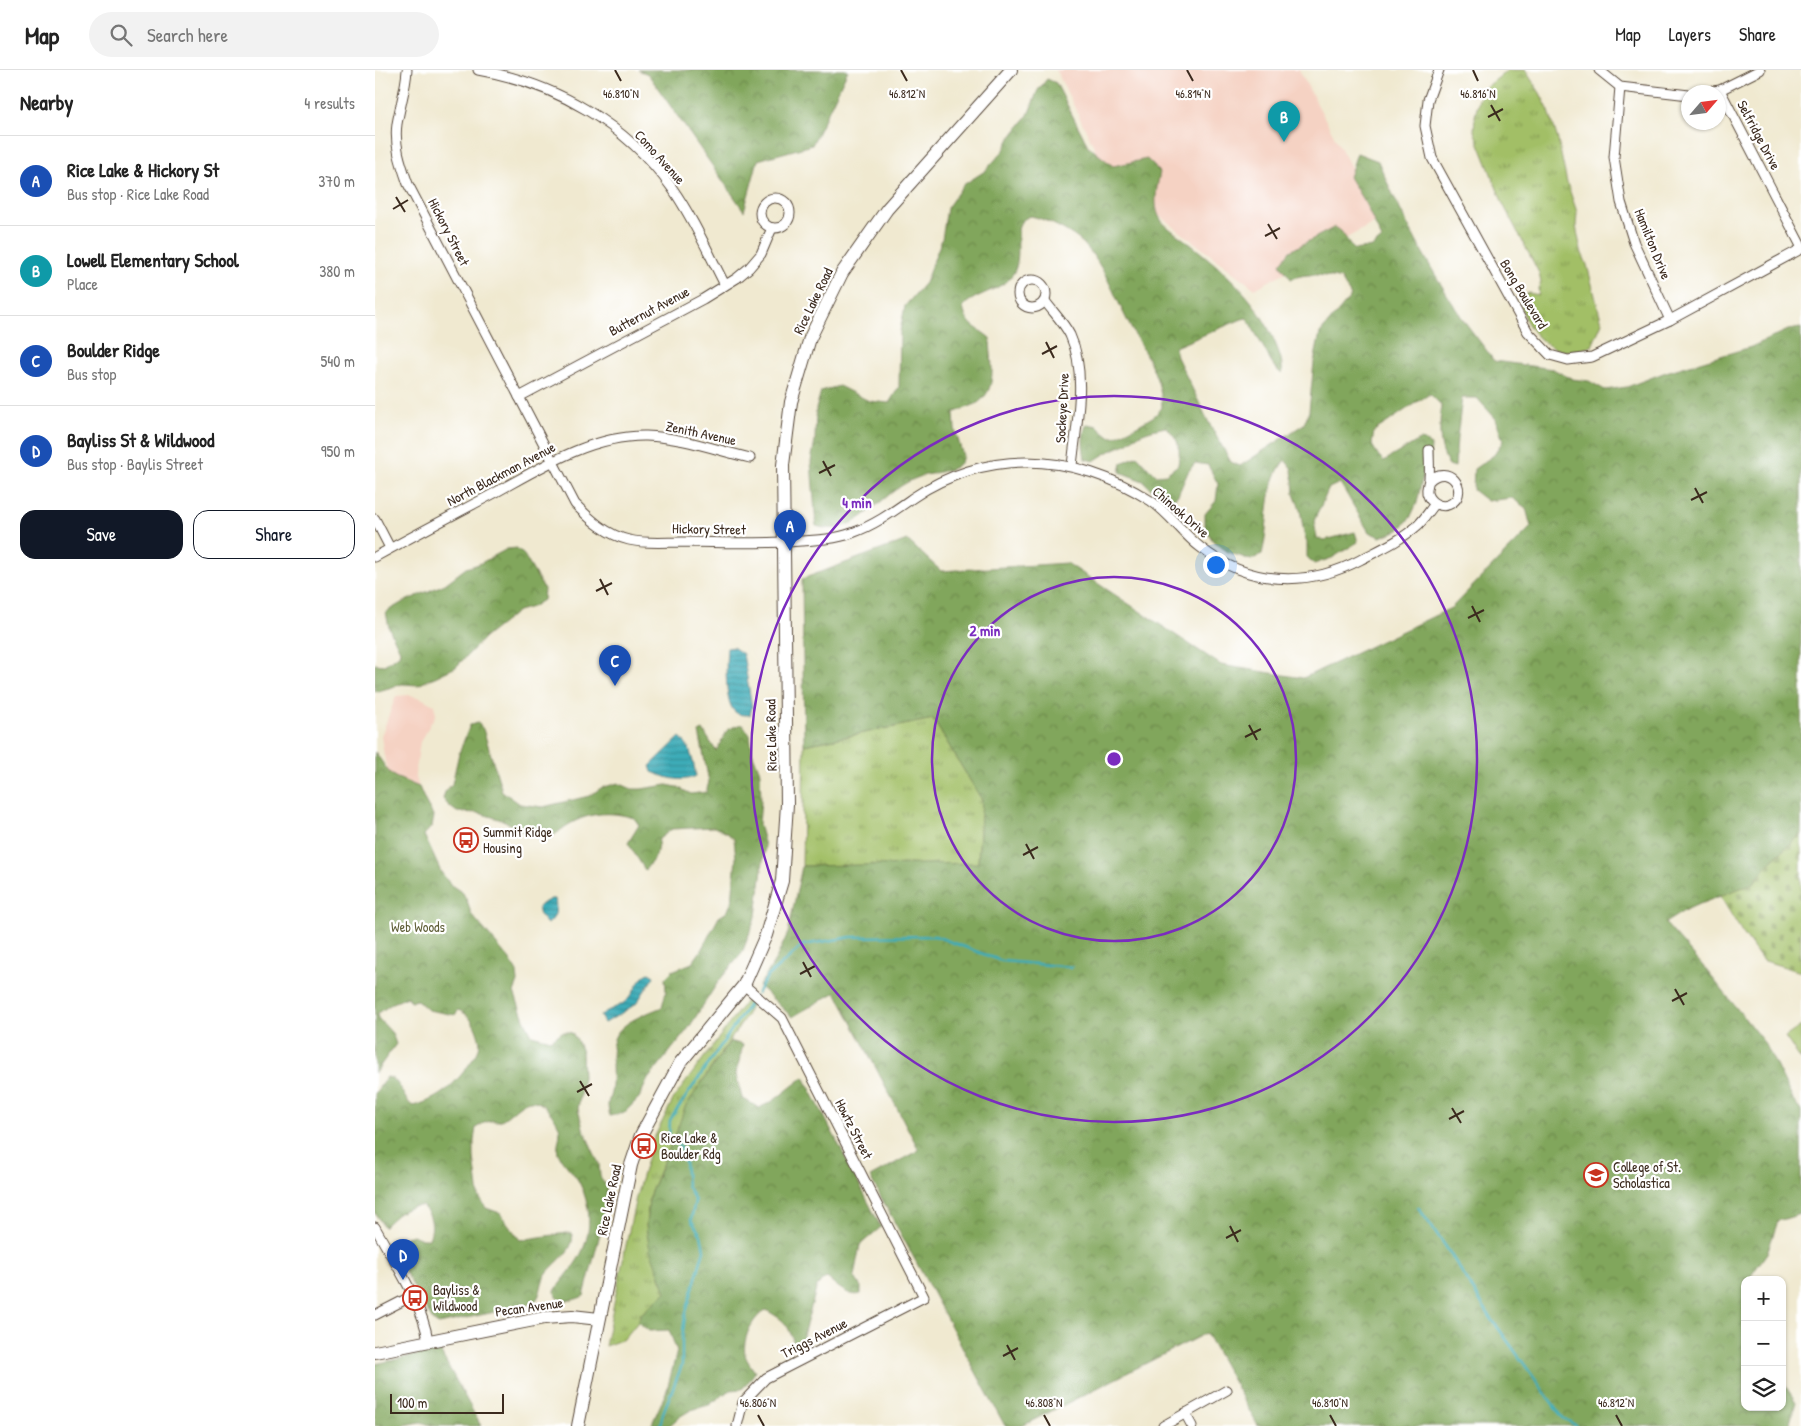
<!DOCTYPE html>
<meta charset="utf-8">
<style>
:root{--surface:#fff;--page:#f2f2f2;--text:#222;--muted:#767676;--line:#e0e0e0;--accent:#111827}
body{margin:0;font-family:"Patrick Hand",sans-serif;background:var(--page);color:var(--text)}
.controls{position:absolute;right:15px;bottom:15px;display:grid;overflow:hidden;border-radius:10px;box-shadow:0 1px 4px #0004}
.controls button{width:45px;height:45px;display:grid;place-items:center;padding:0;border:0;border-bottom:1px solid var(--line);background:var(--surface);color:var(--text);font:25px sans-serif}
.compass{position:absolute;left:1306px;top:15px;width:45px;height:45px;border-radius:50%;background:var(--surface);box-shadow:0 1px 4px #0004;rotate:62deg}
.scale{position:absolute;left:15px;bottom:12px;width:114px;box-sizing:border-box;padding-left:5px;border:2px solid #3b2a1e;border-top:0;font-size:14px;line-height:18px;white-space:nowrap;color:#3b2a1e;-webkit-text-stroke:4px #fff;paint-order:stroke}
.you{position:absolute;left:840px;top:494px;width:18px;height:18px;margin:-12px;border:4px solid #fff;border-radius:50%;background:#1a73e8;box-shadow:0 0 0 8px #1a73e833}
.badge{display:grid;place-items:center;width:32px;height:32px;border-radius:50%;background:var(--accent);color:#fff;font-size:16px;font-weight:700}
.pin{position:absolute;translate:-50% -41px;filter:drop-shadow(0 1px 2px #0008)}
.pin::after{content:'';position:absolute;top:26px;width:18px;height:15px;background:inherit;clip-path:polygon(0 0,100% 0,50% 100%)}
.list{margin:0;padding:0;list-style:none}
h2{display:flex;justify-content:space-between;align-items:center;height:65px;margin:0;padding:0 20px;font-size:21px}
h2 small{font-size:16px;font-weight:400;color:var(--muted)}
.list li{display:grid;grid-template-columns:32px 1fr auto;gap:15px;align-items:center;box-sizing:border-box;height:90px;padding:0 20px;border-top:1px solid var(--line)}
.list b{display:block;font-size:19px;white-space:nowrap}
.list p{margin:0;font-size:16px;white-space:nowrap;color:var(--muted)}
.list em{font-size:16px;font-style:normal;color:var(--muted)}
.actions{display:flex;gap:10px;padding:15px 20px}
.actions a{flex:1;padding:11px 0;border:1px solid var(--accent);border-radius:15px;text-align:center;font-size:18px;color:var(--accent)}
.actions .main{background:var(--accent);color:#fff}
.icon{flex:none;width:28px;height:28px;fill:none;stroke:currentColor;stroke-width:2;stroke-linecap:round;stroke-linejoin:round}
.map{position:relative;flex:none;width:1426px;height:1356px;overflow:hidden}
header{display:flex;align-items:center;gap:30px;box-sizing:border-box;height:70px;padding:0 25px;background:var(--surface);border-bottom:1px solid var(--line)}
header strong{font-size:24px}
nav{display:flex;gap:28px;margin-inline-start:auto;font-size:18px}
.search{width:350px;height:45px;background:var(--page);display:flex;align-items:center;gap:12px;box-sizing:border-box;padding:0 18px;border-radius:28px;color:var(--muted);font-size:19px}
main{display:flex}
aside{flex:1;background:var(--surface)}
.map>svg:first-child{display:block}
.built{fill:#f5d2c3}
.grass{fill:url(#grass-tufts);stroke:#6e7442}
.forest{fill:url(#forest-crowns);stroke:#5e683c}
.cemetery{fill:url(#cemetery-stones);stroke:#6e7442}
.pitch{fill:#a2bf66;stroke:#6e7442}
.water{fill:url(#water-rules);stroke:#3c6b6b}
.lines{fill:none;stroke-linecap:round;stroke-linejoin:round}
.stream{stroke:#3cacb8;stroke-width:2.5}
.street-casing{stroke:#564739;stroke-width:11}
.secondary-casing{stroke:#564739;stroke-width:14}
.street{stroke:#fff;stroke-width:9}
.secondary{stroke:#fff;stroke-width:12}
.ticks{fill:none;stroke:#3b2a1e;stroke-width:2}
.ring{fill:none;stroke:#7b2cbf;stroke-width:2.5}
.labels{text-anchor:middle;stroke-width:4.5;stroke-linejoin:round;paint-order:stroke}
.street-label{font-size:14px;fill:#3b2a1e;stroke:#fff}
.poi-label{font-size:14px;fill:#3b2a1e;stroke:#fff;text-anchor:start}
.park-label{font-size:14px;fill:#5f5e37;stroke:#fff}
.ticks-label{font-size:12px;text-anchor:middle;fill:#3b2a1e;stroke:#fff;stroke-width:4.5;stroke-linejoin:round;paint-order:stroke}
.centre{fill:#7b2cbf;stroke:#fff;stroke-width:2.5}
.ring-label{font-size:15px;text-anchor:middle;font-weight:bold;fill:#7b2cbf;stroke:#fff;stroke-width:4.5;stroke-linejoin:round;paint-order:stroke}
</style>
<header>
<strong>Map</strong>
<div class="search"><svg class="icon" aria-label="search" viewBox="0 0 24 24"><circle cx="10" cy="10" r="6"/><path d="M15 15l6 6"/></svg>Search here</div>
<nav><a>Map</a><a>Layers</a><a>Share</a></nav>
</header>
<main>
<aside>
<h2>Nearby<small>4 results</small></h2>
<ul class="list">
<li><span class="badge" style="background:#1a4fb4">A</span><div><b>Rice Lake &amp; Hickory St</b><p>Bus stop · Rice Lake Road</p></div><em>370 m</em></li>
<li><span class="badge" style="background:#0f9aa8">B</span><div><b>Lowell Elementary School</b><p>Place</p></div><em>380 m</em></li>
<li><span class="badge" style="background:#1a4fb4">C</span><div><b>Boulder Ridge</b><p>Bus stop</p></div><em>540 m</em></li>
<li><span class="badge" style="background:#1a4fb4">D</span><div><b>Bayliss St &amp; Wildwood</b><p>Bus stop · Baylis Street</p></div><em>950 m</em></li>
</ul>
<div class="actions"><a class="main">Save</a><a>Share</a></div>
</aside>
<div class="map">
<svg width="1426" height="1356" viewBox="0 0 1426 1356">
<defs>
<pattern id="grass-tufts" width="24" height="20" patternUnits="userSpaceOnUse" patternTransform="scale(1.25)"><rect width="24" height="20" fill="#a2bf66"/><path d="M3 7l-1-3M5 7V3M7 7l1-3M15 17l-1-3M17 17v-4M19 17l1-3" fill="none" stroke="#859b53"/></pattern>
<pattern id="forest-crowns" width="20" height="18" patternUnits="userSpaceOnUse" patternTransform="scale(1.25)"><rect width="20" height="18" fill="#81a65b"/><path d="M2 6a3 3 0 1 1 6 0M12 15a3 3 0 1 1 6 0" fill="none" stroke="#6b874b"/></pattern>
<pattern id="cemetery-stones" width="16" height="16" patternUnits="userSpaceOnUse" patternTransform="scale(1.25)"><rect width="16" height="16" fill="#a2bf66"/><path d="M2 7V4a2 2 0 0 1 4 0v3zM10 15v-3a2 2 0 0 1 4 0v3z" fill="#859b53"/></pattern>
<pattern id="water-rules" width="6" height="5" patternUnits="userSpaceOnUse" patternTransform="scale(1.25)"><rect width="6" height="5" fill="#3cacb8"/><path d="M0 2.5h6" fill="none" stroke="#348c95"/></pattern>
</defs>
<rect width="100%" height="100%" fill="#fff"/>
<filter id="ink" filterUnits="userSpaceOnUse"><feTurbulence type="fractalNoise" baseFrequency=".02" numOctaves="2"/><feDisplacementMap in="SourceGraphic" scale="10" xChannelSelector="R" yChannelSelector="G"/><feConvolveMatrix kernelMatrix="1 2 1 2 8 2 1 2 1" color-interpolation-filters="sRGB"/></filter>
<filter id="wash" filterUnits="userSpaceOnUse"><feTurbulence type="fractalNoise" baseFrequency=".0096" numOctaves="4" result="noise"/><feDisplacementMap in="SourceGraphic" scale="20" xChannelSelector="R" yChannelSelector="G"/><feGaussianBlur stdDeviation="1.12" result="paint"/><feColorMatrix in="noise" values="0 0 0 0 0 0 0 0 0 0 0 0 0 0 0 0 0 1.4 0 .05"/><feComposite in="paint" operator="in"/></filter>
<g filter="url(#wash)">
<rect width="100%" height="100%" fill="#f0e9d0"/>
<g class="built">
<path d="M681,0H924L1004,150L880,219L734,107Z"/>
<path d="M35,625L46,628L59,635L61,644L45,672L40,704L44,717L20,708L14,702L10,692L6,666L21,626Z"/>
</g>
<g class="grass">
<path d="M1133,0H1150L1165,23L1174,41L1183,70L1192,113L1202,142L1201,156L1206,181L1212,195L1227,253L1217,276C1208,279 1199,281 1190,281C1166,278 1144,250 1146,227L1154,223L1164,225L1163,218L1166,213L1164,203L1128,134L1099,61L1100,46L1104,29L1109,19Z"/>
<path d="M558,649L607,730L603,794L427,796L429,675Z"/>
<path d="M371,931L377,933L371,946L322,1019L291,1085L275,1124L271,1154L272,1164L285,1207L292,1222L266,1244L263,1252L249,1269L230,1276L261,1127L277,1072L299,1028Z"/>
</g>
<g class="forest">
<path d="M263,0H473L437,75L383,90L369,141L273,4Z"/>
<path d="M672,9L681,13L713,76L738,96L772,89L785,102C782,117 777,136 786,150C790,157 812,171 819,177C854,205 884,232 901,275C905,285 908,292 907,304L900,298L872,248L867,249L800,277L802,287L836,357L856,392L865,396L929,354L934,341L939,292L945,263L976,226L966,209C949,205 933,202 916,209L905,194L915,181L960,157L966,161L979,180L997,177L1007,169L991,135L974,107L982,83L1003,91C1025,144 1055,199 1087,248C1097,262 1109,276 1119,291L1178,299L1197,309L1214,311L1230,320L1252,317L1291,302L1376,277L1413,260L1426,258V764L1391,796L1379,813L1312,839L1290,853L1328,896L1391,975L1419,1032L1426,1041V1144L1403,1151L1392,1183L1373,1210H1370V1337H1407V1311L1421,1332L1414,1356H883L831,1263L647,1356H630L495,1107L544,1080L461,922L417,947L384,916L400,891L413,863L427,796L603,793L607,730L558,649L429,675L427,509L532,470L566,501L692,493L846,595L928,608L1076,538L1156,457L1151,438L1137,428L1112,431L1098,420L1099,399L1119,385L1128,371L1121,349L1102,328H1087L1082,368L1080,397L1074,395C1062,376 1065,357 1066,335L1055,324C1035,335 1018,350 999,361L997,375L1003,385L1009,391L1046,369L1056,375L1055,391L1048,405L1042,433L1035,448L1024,460L1005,467L994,462L965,413L954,418L939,451L942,468L950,470L980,462L983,472L957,488L939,494L932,487V472L929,464L925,439L919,424L917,399L910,390C889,415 895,453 887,484L876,490L853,482L838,471L830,458V444L841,431L843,414L833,395L820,393L813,402L803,425L791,434L768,411L745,402L747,393L762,386L781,405L791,404L803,395C806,378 804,369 791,357C781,359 769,361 761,367C757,369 755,373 751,374C739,379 730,383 719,391L710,389C708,376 706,365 712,354L723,356C727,361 731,367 739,367C742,367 775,349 779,346C782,344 784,340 787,338C787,304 766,279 752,250C739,224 729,196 709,174C698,163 671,149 656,146C653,147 648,149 646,152C639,160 647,187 639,202C629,221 604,221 588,236C590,255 602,257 615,268C615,289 624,317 604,332C599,336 586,339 579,343L580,359L588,386C587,388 587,391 585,393C578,401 566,401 556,404C548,405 538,409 531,413C502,429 478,469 441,456L436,392L440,370L441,339L446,321L464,316L494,331L514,333L524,317L525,261L530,236L550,213L567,169L572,138L588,115L610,101L629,80L635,68L653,45L663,20Z"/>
<path d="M142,478L149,485L169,519L168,530L157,537L143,541L110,567L81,597L43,615L27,614L0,622V594L9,595L24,585L25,581L14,558L11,542L28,532L70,514L91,498L104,494L132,479Z"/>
<path d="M103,653L108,659L127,721L145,734L168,737L214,726L226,718L243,713L257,719H266L292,715L302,717L316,724L331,722L334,712L324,662L328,660L341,681L353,659L367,654L375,664L377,682L385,702L386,731L384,754L390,776L381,846L367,883L343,912L313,959L273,1009L264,1028L250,1042L235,1046C230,1030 236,1030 237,1016C238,1002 236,987 238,973C241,953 271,944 287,937L291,921L290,908L297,901L317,893L325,882L344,847L352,842L357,831L361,788L359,769L352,763L339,757L297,759L284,769L281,786L270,800L253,773L264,755L259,748C235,741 215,742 193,755C185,760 178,767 170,771L144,760L130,751L104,743L82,742L74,736L68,729L70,722L77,714L84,683L95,655Z"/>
<path d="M0,682L14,702L20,707L44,717L50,731L59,747L57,756L49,765L66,802L76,815L88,823L93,833L96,844L135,890L142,902L143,912L139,922L149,949L157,965L176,970L187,962H192L197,963L203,972L207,982L208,1007L203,1039L208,1058L224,1094L225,1106L232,1118L227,1156L209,1226C200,1230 190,1233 181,1227L180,1221C186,1211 194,1203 200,1194C217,1169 218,1141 205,1114C201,1104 186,1092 183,1083C181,1075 187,1065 184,1057C182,1050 175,1043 171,1038C152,1019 141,1043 126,1050C122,1052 118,1050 115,1051C110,1052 105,1055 101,1058L99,1070V1087L104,1127L111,1138L125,1143L145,1170L191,1163H197C201,1182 178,1192 170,1206C164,1217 168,1225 157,1234L64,1254L58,1251L28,1198L22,1182L23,1175L31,1167L38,1165L47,1169H54C59,1156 57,1145 47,1136C31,1135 20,1146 9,1157L0,1143V1023L12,1007C26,1008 27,1030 38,1036C66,1029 80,1014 96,992C99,987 103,984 104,978C106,972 103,965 101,959C97,950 92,943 83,940L80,945L53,940L42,930L36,932L33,927L18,933L2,944L3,948L17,963L21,974L0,1003Z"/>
<path d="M355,971L368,975L361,1004L367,1028L384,1038L398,1031L429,1007L506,1157L485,1175L479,1206L486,1217V1224C474,1228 461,1215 452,1208L447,1210L442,1216L427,1269L423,1273L419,1274C413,1253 410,1251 391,1240C378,1247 367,1268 370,1284C371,1290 377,1297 380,1302L374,1311L367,1319L355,1320L334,1335L316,1340L304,1347L294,1356H276L292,1320L302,1281L294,1260L274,1261L263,1252L266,1244L291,1222L275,1180L272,1164L271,1154L275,1124L301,1063L310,1037Z"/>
<path d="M65,1281L106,1356H58L46,1352L24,1356H0V1294L55,1282Z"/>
</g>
<path class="cemetery" d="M1426,764V902L1387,890L1367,862L1345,826L1379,813L1391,796Z"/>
<path class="pitch" d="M1426,956V990L1410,967Z"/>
<g class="water">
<path d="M358,577L368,584L377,637L375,645C370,645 364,645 360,642C349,633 351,591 352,578Z"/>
<path d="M305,667C315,674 319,694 321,706C307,713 291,708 277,702L275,696Z"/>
<path d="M176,829H180C182,839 181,849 172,854L165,846L163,837L166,834Z"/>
<path d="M274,903L279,906L278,908L261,934L232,952L229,953L225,946C232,939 243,938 251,931C260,924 263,907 274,903Z"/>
</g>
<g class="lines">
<g class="stream">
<path d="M382,923L392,907L428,875L476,867L560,866L627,891L697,897"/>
<path d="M1043,1137L1071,1177L1116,1248L1188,1348L1202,1356"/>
<path d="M285,1356L288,1343L307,1295V1269L310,1246L329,1180L326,1165L316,1150L320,1131L312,1115L310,1091L307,1078L294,1068L295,1050L379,927"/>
</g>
</g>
</g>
<g filter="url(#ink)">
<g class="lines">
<defs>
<g id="street">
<path d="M32,0C31,18 25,36 22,54C19,75 26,94 33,114L200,434C216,450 232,465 254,470C270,474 290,472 307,472C346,473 386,474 426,471C443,470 461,469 477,463C500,455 519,441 539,427C571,405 612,392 651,392C695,392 739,407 776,431C795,444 807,463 825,477C872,515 932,518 985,490C1004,480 1025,471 1042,456C1049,450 1054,441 1060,434"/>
<path d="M103,0C180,13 251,54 297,118C318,148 333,182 350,215"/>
<path d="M1064,0L1053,30L1050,56L1057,88L1153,262L1175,285L1193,290L1217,287L1295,250L1426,179"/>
<path d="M1224,0L1245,17L1314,25"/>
<path d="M1245,17L1239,87L1246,132L1259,173L1295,250"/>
<path d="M1345,20L1426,176"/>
<path d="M1331,22L1345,20L1385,0"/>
<circle cx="400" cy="143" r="15"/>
<circle cx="657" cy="224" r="14"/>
<path d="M670,231C678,242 689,253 695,265C713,304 701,355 697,396"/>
<path d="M144,327L328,229L362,208L374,198L386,184L397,158"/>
<path d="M1054,380C1054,389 1055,399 1054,408C1054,413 1051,417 1052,423C1055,434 1068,439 1077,433C1095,420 1073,392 1054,411"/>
<path d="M0,449L15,478"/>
<path d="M0,487C38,466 76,446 114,426C162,400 214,365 271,366C306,367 341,380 375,388"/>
<path d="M0,1157C19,1192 47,1232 53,1270"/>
<path d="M0,1245L37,1226"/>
<path d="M810,1343L817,1356"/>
<path d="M362,1356L368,1332L391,1308L549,1227L407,948L369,915"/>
<path d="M788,1356L852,1320"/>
</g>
<g id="secondary">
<path d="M0,1282L169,1248L197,1246L224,1249"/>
<path d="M203,1356L256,1095L266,1065L305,993L369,915L391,865L407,811L412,734L408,395L416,332L435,268L467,203L512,139L636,0"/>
</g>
</defs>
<use href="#street" class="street-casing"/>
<use href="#secondary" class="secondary-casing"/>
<use href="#street" class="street"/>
<use href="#secondary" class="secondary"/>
</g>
</g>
<path class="ticks" d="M240,0L246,11M526,0L532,11M812,0L818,11M1098,0L1103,11M1116,35L1125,51M1113,47L1128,39M21,127L30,142M18,139L33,130M893,154L902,169M890,166L905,158M671,272L679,288M667,284L682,276M448,391L456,406M444,403L460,395M1320,418L1328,433M1316,430L1332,422M225,509L233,525M221,521L237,513M1097,536L1105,552M1093,548L1109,540M874,655L882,670M870,667L886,659M651,774L659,789M648,785L663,777M428,892L436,907M425,904L440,896M1300,919L1309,935M1297,931L1312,923M205,1011L214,1026M202,1022L217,1014M1077,1038L1086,1053M1074,1049L1089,1041M855,1156L863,1172M851,1168L866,1160M632,1275L640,1290M628,1286L643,1278M383,1345L389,1356M669,1345L675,1356M955,1345L961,1356M1241,1345L1247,1356"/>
<g class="ring">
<circle cx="739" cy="689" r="182"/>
<circle cx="739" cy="689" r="363"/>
</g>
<defs>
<symbol id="bus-ring" viewBox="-11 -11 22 22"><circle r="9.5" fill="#fff" stroke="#c8321e" stroke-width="1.5"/><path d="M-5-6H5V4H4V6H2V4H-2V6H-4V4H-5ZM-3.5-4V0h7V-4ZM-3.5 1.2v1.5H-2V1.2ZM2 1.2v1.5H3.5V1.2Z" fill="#c8321e"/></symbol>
<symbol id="university-ring" viewBox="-11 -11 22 22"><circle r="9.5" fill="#fff" stroke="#c8321e" stroke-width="1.5"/><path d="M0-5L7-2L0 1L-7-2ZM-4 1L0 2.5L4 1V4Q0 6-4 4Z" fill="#c8321e"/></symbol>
</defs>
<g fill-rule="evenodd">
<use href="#bus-ring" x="77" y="756" width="28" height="28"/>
<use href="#bus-ring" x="255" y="1062" width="28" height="28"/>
<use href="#university-ring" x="1207" y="1091" width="28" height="28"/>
<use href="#bus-ring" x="26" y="1214" width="28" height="28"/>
</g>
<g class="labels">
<g class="street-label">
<text transform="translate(1384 65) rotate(62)" y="5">Selfridge Drive</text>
<text transform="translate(285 87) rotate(48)" y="5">Como Avenue</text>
<text transform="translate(74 162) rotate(63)" y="5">Hickory Street</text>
<text transform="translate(1278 174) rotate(68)" y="5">Hamilton Drive</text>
<text transform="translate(1149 224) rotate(59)" y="5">Bong Boulevard</text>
<text transform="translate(438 231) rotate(-64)" y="5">Rice Lake Road</text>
<text transform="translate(274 241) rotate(-28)" y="5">Butternut Avenue</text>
<text transform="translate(687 338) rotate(-87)" y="5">Sockeye Drive</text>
<text transform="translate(326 363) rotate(12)" y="5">Zenith Avenue</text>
<text transform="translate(126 404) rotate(-28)" y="5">North Blackman Avenue</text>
<text transform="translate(806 442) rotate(41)" y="5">Chinook Drive</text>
<text transform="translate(334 459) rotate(1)" y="5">Hickory Street</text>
<text transform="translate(396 665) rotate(-91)" y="5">Rice Lake Road</text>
<text transform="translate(479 1059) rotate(63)" y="5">Howtz Street</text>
<text transform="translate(234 1130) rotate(-78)" y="5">Rice Lake Road</text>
<text transform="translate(154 1237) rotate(-8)" y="5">Pecan Avenue</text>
<text transform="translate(439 1268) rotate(-27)" y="5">Triggs Avenue</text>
</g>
<g class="poi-label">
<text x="108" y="767">Summit Ridge<tspan x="108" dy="16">Housing</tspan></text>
<text x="286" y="1073">Rice Lake &amp;<tspan x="286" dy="16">Boulder Rdg</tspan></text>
<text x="1238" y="1102">College of St.<tspan x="1238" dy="16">Scholastica</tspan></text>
<text x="58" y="1225">Bayliss &amp;<tspan x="58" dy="16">Wildwood</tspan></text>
</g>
<g class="park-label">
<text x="43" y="862">Web Woods</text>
</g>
</g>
<g class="ticks-label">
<text x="246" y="28">46.810°N</text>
<text x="532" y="28">46.812°N</text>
<text x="818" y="28">46.814°N</text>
<text x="1103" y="28">46.816°N</text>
<text x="383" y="1337">46.806°N</text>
<text x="669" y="1337">46.808°N</text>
<text x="955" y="1337">46.810°N</text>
<text x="1241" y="1337">46.812°N</text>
</g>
<circle cx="739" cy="689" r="8" class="centre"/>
<g class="ring-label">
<text x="482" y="438">4 min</text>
<text x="610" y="566">2 min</text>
</g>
</svg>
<div class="controls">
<button>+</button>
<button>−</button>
<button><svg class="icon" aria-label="layers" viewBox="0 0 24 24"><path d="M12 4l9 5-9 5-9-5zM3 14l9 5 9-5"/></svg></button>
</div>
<svg class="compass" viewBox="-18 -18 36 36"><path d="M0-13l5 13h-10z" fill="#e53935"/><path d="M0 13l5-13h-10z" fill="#767676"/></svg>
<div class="scale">100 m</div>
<div class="you"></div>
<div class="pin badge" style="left:415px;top:481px;background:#1a4fb4">A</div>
<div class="pin badge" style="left:909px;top:72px;background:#0f9aa8">B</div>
<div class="pin badge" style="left:240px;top:616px;background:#1a4fb4">C</div>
<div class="pin badge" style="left:28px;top:1210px;background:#1a4fb4">D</div>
</div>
</main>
